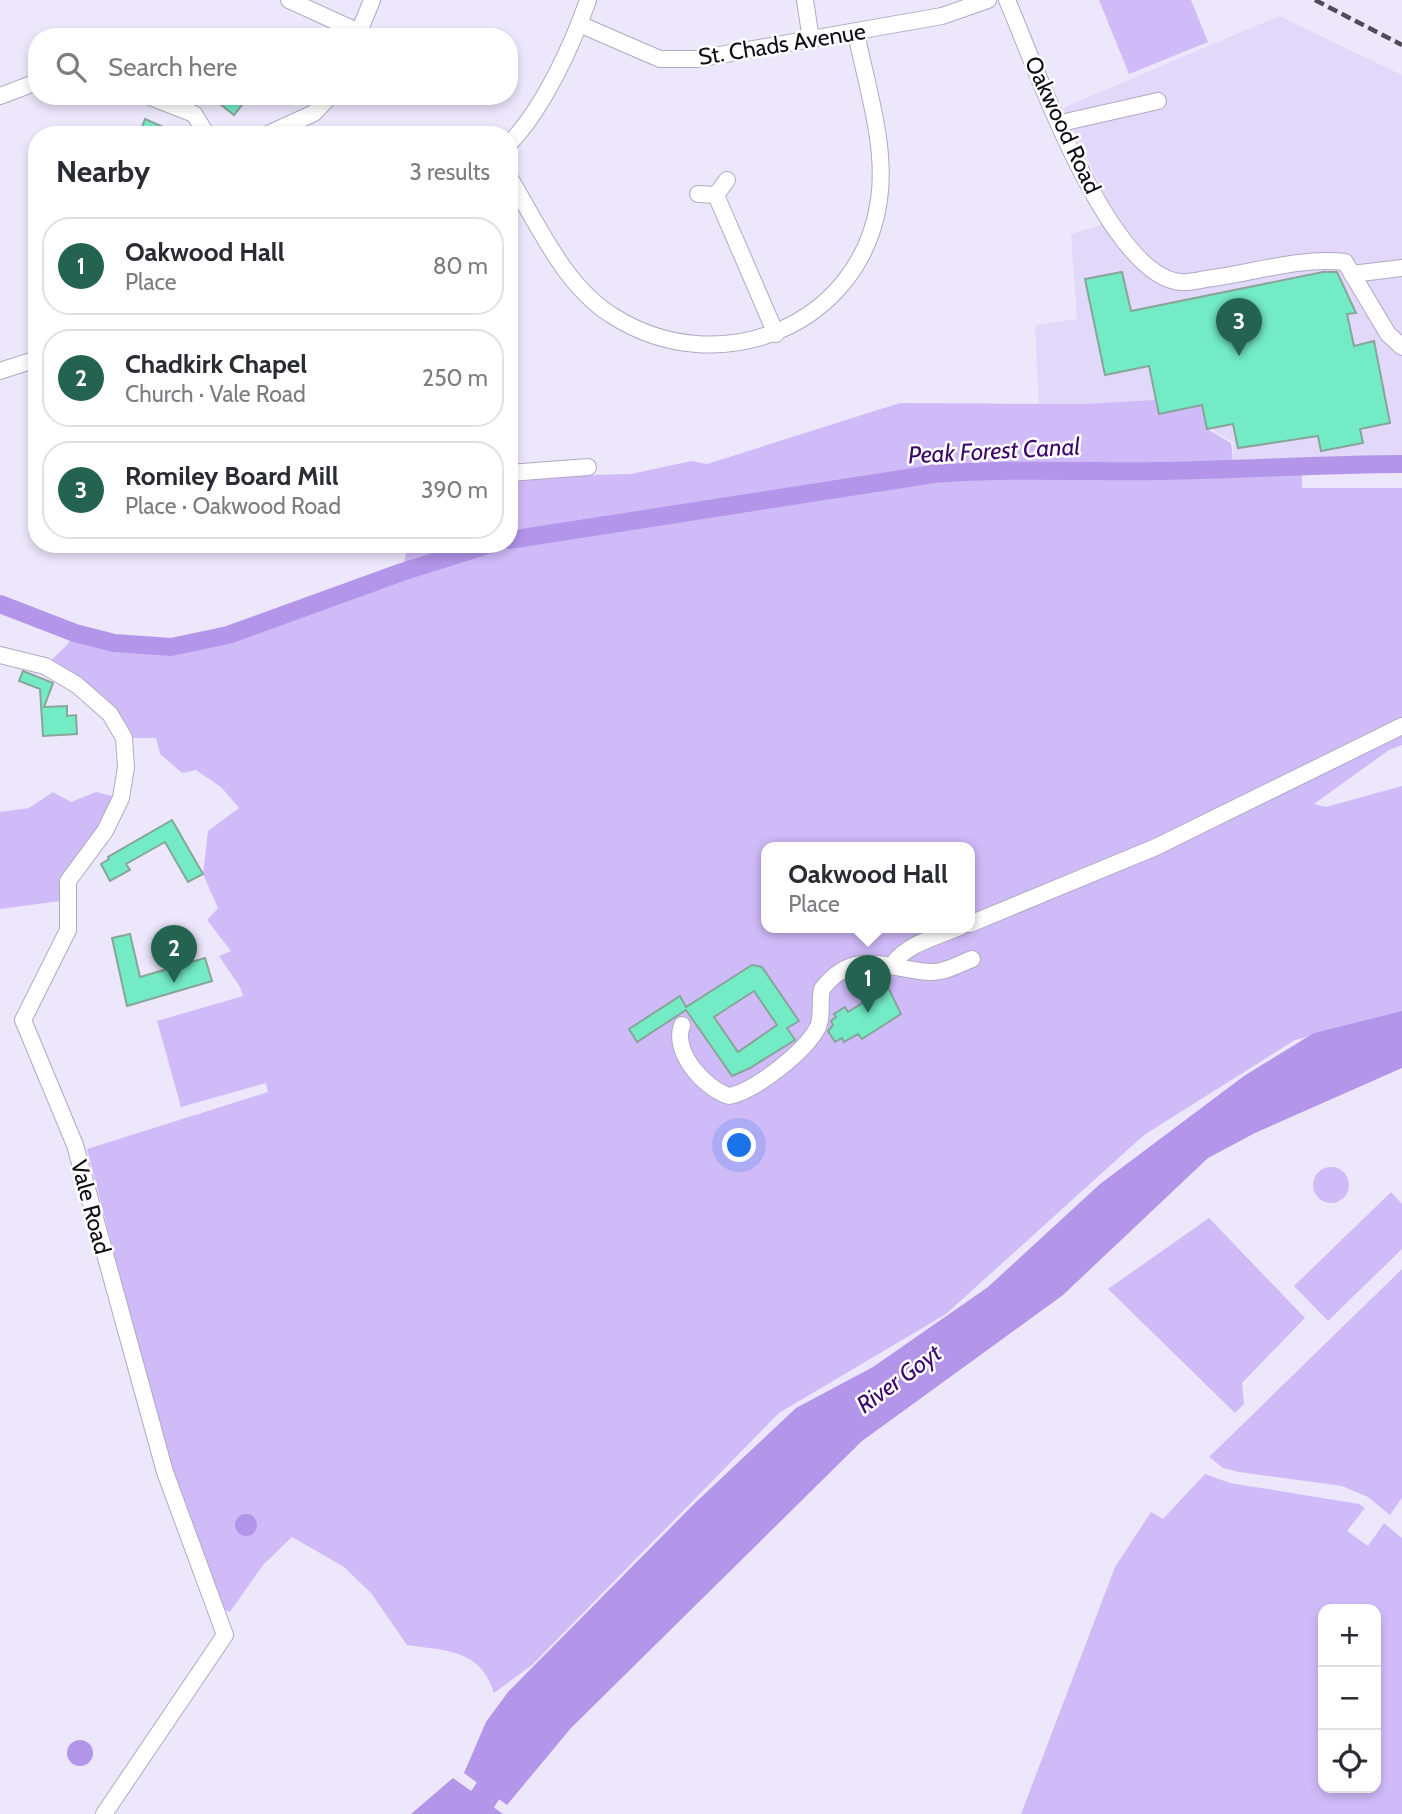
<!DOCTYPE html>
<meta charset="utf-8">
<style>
:root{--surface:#fff;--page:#f7f7f7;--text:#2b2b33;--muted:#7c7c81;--line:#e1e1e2;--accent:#246350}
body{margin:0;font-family:Cabin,sans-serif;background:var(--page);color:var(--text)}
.controls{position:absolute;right:21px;bottom:21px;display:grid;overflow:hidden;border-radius:14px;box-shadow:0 4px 10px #0003}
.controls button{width:63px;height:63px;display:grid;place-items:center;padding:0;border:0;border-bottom:2px solid var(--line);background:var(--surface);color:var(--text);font:35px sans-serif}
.you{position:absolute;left:740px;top:1146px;width:24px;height:24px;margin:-18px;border:5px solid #fff;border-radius:50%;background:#1a73e8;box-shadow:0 0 0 10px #1a73e833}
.badge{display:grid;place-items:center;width:46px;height:46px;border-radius:50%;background:var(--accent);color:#fff;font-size:23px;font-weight:700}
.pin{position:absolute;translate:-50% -58px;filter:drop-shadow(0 2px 4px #0008)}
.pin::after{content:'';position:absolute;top:37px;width:24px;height:21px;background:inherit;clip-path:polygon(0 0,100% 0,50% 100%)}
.popup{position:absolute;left:761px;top:842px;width:214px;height:91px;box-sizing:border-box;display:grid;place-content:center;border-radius:14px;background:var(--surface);filter:drop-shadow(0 2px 5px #0005);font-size:23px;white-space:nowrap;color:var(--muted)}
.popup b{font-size:26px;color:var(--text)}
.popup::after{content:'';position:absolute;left:50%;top:100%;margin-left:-14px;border:14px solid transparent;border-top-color:var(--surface)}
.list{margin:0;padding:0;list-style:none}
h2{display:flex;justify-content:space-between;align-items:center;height:91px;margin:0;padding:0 28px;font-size:30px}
h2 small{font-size:23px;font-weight:400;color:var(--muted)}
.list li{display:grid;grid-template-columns:46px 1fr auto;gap:21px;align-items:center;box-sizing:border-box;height:98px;margin:0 14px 14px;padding:0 14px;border:2px solid var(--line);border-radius:28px}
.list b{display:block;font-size:26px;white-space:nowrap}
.list p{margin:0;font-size:23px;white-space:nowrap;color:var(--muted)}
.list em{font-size:23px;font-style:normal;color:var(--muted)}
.icon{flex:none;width:38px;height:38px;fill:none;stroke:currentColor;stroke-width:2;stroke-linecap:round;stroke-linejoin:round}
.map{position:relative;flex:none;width:1402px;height:1814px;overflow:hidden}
.search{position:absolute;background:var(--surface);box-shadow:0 4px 10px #0003;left:28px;top:28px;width:490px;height:77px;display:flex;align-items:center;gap:18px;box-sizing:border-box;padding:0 24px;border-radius:28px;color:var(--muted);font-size:26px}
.panel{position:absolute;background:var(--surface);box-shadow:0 4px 10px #0003;left:28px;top:126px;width:490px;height:427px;border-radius:28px}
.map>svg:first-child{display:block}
.built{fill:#e2d8f9}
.green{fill:#d0bbf9;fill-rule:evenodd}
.water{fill:#b395e9}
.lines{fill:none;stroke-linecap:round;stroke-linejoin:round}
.canal{stroke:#b395e9;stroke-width:18}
.river{stroke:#b395e9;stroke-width:28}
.building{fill:#73ecc5;stroke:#88a59a;stroke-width:2;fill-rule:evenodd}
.minor-casing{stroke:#b1a9c2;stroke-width:18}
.minor{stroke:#fff;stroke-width:16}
.rail{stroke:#4f4b57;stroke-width:4.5;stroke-dasharray:10 5;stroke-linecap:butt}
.labels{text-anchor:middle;stroke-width:5;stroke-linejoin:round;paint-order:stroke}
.street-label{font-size:23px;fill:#0f0c14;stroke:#fff}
.water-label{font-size:24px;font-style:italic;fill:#3d066d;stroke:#fff}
</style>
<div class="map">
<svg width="1402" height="1814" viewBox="0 0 1402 1814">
<rect width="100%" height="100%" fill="#ede7fc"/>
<path class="built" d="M1279,16L1402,75V461H1290L1234,470L1233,442L1208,427L1205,402L1163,400L1039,412L1035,325L1077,319L1071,234L1117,220L1063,108Z"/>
<g class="green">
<path d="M1099,0H1191L1208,42L1129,74Z"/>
<path d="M1156,400L1159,414L1202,405L1207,429L1231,443L1234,470L1302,464V488H1402V745L1389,750L1314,804L1326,807L1402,786V1012L1295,1040L1144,1135L946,1314L779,1413L532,1665L494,1693C481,1649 446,1651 407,1645L371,1593L344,1567L292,1537L263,1565L230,1612L221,1608L160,1431L87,1149L268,1092L266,1083L181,1107L157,1021L243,996L240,987L219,956L231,951L207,920L218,908L203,874L208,831L239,808L221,787L196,770L182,773L160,754L156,738H124L110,714L45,666L67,645L75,633L114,643L171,647L196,643L289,614L402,572L408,544H509V477L631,474L691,461L707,464L900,403L1085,404ZM766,847H970V927H766Z"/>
<path d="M53,792L71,802L96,792L121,798L68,900L0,909V812L29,808Z"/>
<circle cx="1331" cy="1185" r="18"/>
<path d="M1391,1192L1402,1204V1249L1328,1321L1294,1286Z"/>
<path d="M1209,1218L1305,1318L1242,1383L1244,1404L1235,1413L1108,1289Z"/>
<path d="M1402,1269V1498L1390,1515L1368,1497L1342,1486L1239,1472L1223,1468L1209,1457Z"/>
<path d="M1205,1474L1230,1483L1359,1504L1365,1508L1347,1531L1368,1546L1384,1523L1402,1538V1814H1021L1115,1567L1151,1512L1163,1519ZM1323,1609H1376V1788H1323Z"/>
</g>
<g class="water">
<path d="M1402,1011V1068L1255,1133L1208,1158L1063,1295L862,1441L571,1728L507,1805L464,1773L486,1722L508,1692L694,1504L796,1408L873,1367L988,1287L1100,1184L1244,1076L1314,1033Z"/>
<circle cx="246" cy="1525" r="11"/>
<circle cx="80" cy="1753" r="13"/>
<path d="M453,1778L503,1814H411Z"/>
</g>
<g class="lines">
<g class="canal">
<path d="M509,540L934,474C1010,468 1086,472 1163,471C1243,470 1321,464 1402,464"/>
<path d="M0,604L75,633L114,643L171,647L228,635L402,572L491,544"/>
</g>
<path class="river" d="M473,1814L508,1760"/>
</g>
<g class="building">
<path d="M210,96H249L234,115Z"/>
<path d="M145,119L181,135H139Z"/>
<path d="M1122,272L1131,311L1323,272H1337L1356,313L1347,314L1354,346L1374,341L1390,423L1360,429L1363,443L1321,451L1318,436L1238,448L1233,424L1207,429L1202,405L1159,414L1149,366L1105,375L1085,279Z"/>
<path d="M23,671L53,683L44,707L67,706V716L76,715L77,734L43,736L40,689L19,681Z"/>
<path d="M172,820L203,874L188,882L165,842L126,864L130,870L110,881L101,864L109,859L108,857Z"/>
<path d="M130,934L140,977L205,958L212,981L127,1006L112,938Z"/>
<path d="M752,965L762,967L799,1021L787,1028L795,1040L750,1068L732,1076L686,1010L637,1042L629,1029L680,996L686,1007ZM754,991L777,1025L738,1052L714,1017Z"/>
<path d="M886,983L901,1014L862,1039L858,1034L844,1042L842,1038L835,1042L828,1031L833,1025L831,1021L836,1017L834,1014L845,1007L848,1012L872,997L870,993Z"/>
</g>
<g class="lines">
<defs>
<g id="minor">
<path d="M289,0L359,32"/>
<path d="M805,0L811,40"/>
<path d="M1007,0C1034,62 1108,277 1181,282C1191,283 1203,279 1213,278C1256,272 1301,257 1345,262L1388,334L1402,347"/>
<path d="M579,24L660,59H697L942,16L988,0"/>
<path d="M357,37L372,0"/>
<path d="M0,96L37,82"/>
<path d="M148,96L194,114L207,135"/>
<path d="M1061,123L1158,101"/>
<path d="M266,135L314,113L330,96"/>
<path d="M509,144C543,109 572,46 588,0"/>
<path d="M509,177C538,224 564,286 613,316C718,383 861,327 879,200C887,145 866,85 856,32"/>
<path d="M698,194L716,195L727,180"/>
<path d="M716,195L776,334"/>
<path d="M1352,274L1402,268"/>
<path d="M0,371L37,359"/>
<path d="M509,473L588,467"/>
<path d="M0,655L45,666L77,685L110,714L124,738L126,767L121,798L105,831L68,881V930L23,1020L75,1145L165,1472L225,1635L104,1814"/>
<path d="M970,924L1156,847L1402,726"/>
<path d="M893,964C906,944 939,936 960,927"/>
<path d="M682,1025C672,1052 704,1088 729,1096C755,1091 805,1052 818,1027C823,1016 819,1001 822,989C855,946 887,970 930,972C944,973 959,964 972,959"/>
</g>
</defs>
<use href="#minor" class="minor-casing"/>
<use href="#minor" class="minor"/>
<path class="rail" d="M1315,0L1402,45"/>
</g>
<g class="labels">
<g class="street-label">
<text transform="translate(782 44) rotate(-9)" y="8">St. Chads Avenue</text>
<text transform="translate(1063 125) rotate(65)" y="8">Oakwood Road</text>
<text transform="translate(91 1207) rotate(75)" y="8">Vale Road</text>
</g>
<g class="water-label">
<text transform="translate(994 451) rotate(-3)" y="8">Peak Forest Canal</text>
<text transform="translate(899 1379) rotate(-36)" y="8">River Goyt</text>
</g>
</g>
</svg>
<div class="controls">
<button>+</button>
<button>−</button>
<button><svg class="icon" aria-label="locate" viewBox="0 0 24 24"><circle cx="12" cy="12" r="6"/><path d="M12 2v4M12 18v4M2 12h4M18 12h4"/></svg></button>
</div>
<div class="you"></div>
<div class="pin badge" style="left:868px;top:1013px">1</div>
<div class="popup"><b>Oakwood Hall</b>Place</div>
<div class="pin badge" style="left:174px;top:983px">2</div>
<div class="pin badge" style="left:1239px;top:356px">3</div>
<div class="search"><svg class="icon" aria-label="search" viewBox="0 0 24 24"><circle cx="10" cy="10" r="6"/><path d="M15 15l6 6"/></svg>Search here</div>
<section class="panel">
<h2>Nearby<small>3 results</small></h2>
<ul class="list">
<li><span class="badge">1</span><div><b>Oakwood Hall</b><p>Place</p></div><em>80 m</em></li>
<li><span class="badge">2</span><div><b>Chadkirk Chapel</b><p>Church · Vale Road</p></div><em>250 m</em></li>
<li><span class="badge">3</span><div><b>Romiley Board Mill</b><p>Place · Oakwood Road</p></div><em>390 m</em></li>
</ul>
</section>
</div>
